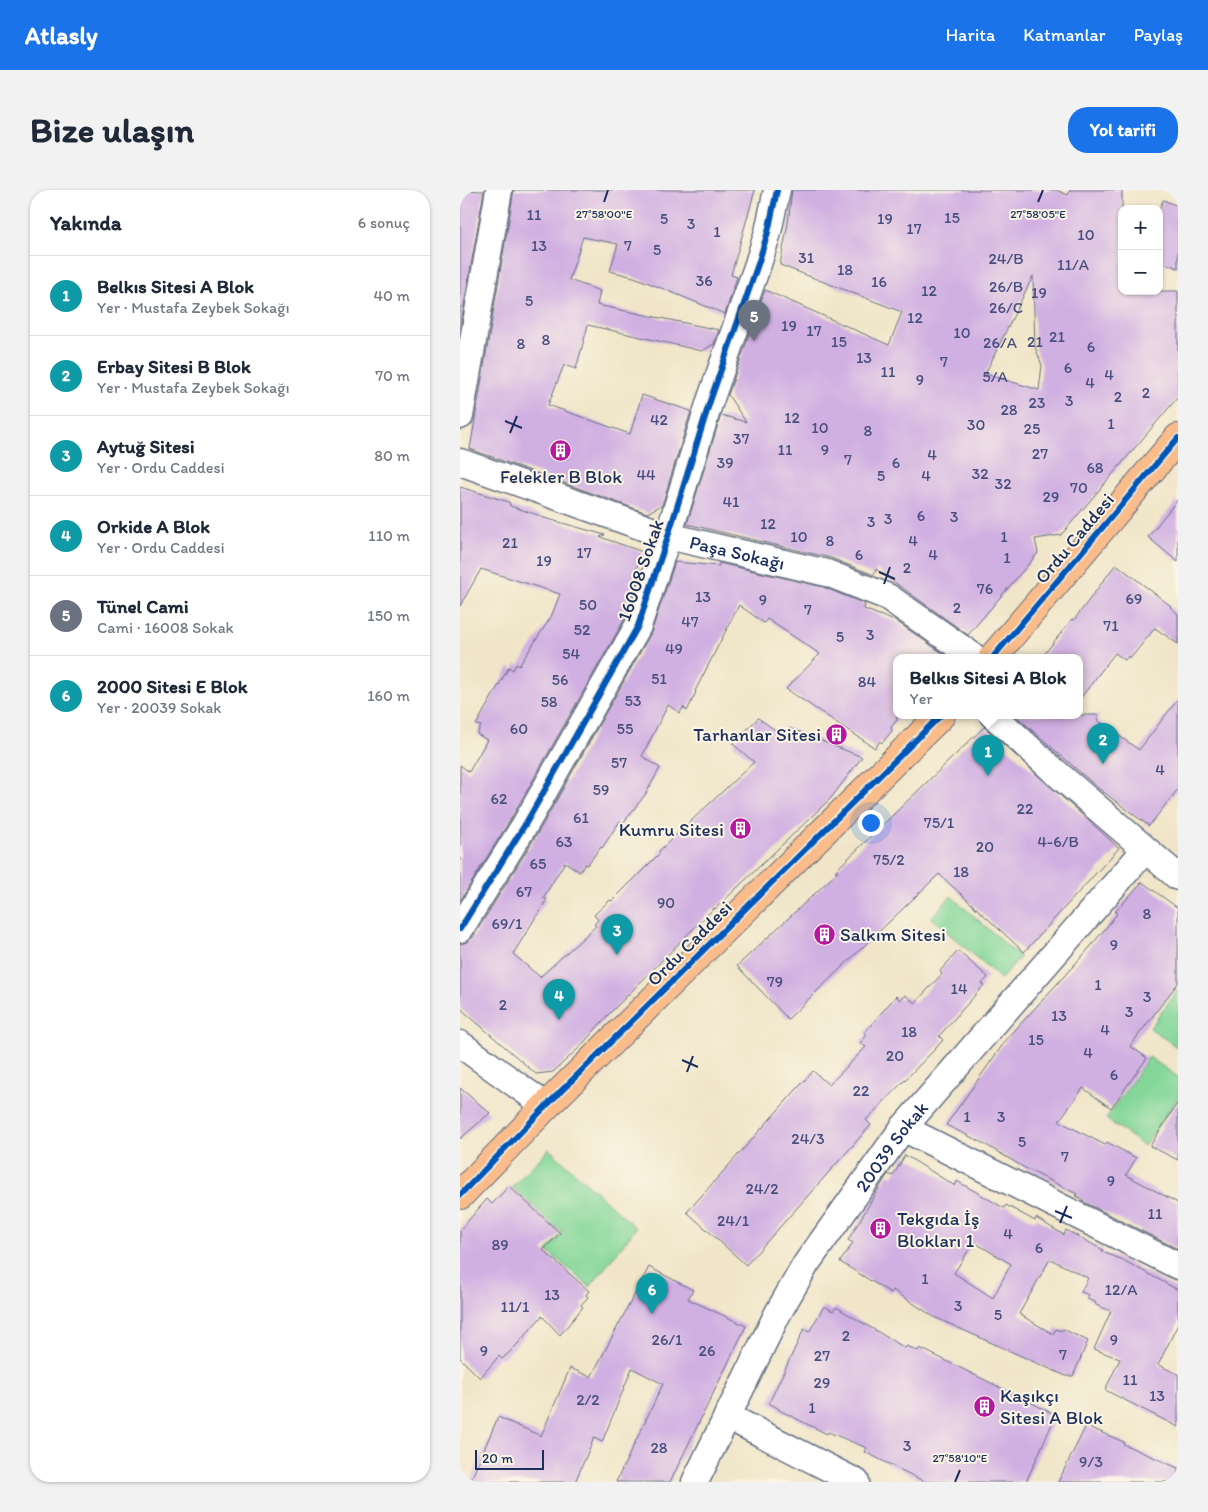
<!DOCTYPE html>
<html lang="tr">
<meta charset="utf-8">
<style>
:root{--surface:#fff;--page:#f2f2f3;--text:#1f2937;--muted:#747a83;--line:#e0e1e3;--accent:#1a73e8}
body{margin:0;font-family:Itim,sans-serif;background:var(--page);color:var(--text)}
.controls{position:absolute;right:15px;top:15px;display:grid;overflow:hidden;border-radius:10px;box-shadow:0 1px 4px #0004}
.controls button{width:45px;height:45px;display:grid;place-items:center;padding:0;border:0;border-bottom:1px solid var(--line);background:var(--surface);color:var(--text);font:25px sans-serif}
.scale{position:absolute;left:15px;bottom:12px;width:69px;box-sizing:border-box;padding-left:5px;border:2px solid #1b2f5e;border-top:0;font-size:14px;line-height:18px;white-space:nowrap;color:#1b2f5e;-webkit-text-stroke:4px #fcf5e5;paint-order:stroke}
.you{position:absolute;left:410px;top:632px;width:18px;height:18px;margin:-12px;border:4px solid #fff;border-radius:50%;background:#1a73e8;box-shadow:0 0 0 8px #1a73e833}
.badge{display:grid;place-items:center;width:32px;height:32px;border-radius:50%;background:var(--accent);color:#fff;font-size:16px;font-weight:700}
.pin{position:absolute;translate:-50% -41px;filter:drop-shadow(0 1px 2px #0008)}
.pin::after{content:'';position:absolute;top:26px;width:18px;height:15px;background:inherit;clip-path:polygon(0 0,100% 0,50% 100%)}
.popup{position:absolute;left:433px;top:464px;width:190px;height:65px;box-sizing:border-box;display:grid;place-content:center;border-radius:10px;background:var(--surface);filter:drop-shadow(0 1px 4px #0005);font-size:16px;white-space:nowrap;color:var(--muted)}
.popup b{font-size:19px;color:var(--text)}
.popup::after{content:'';position:absolute;left:50%;top:100%;margin-left:-10px;border:10px solid transparent;border-top-color:var(--surface)}
.list{margin:0;padding:0;list-style:none}
h2{display:flex;justify-content:space-between;align-items:center;height:65px;margin:0;padding:0 20px;font-size:21px}
h2 small{font-size:16px;font-weight:400;color:var(--muted)}
.list li{display:grid;grid-template-columns:32px 1fr auto;gap:15px;align-items:center;box-sizing:border-box;height:80px;padding:0 20px;border-top:1px solid var(--line)}
.list b{display:block;font-size:19px;white-space:nowrap}
.list p{margin:0;font-size:16px;white-space:nowrap;color:var(--muted)}
.list em{font-size:16px;font-style:normal;color:var(--muted)}
.map{position:relative;flex:none;width:718px;height:1292px;overflow:hidden;border-radius:20px}
header{display:flex;align-items:center;gap:30px;box-sizing:border-box;height:70px;padding:0 25px;background:var(--accent);color:#fff}
header strong{font-size:24px}
nav{display:flex;gap:28px;margin-inline-start:auto;font-size:18px}
.intro{display:flex;align-items:center;justify-content:space-between;box-sizing:border-box;height:120px;padding:0 30px}
h1{margin:0;font-size:35px}
.button{padding:12px 22px;border-radius:20px;background:var(--accent);color:#fff;font-size:18px;font-weight:700}
main{display:flex;gap:30px;padding:0 30px}
aside{flex:1;background:var(--surface);border-radius:20px;box-shadow:0 1px 4px #0004}
.map>svg:first-child{display:block}
.green{fill:#84d799;stroke:#50837c}
.building{fill:#d0afe2;fill-rule:evenodd}
.lines{fill:none;stroke-linecap:round;stroke-linejoin:round}
.street-casing{stroke:#666f83;stroke-width:29}
.primary-casing{stroke:#666f83;stroke-width:30}
.street{stroke:#fff;stroke-width:26}
.primary{stroke:#f9bc8a;stroke-width:28}
.cycleway-casing{stroke:#fcf5e5;stroke-width:9}
.cycleway{stroke:#0057b8;stroke-width:6}
.ticks{fill:none;stroke:#1b2f5e;stroke-width:2}
.labels{text-anchor:middle;stroke-width:4;stroke-linejoin:round;paint-order:stroke}
.number-label{font-size:16px;fill:#484f7f}
.poi-label{font-size:19px;fill:#1b2f5e;stroke:#fcf5e5;text-anchor:start}
.street-label{font-size:19px;fill:#1b2f5e;stroke:#fcf5e5}
.ticks-label{font-size:12px;text-anchor:middle;fill:#1b2f5e;stroke:#fcf5e5;stroke-width:4;stroke-linejoin:round;paint-order:stroke}
</style>
<header>
<strong>Atlasly</strong>
<nav><a>Harita</a><a>Katmanlar</a><a>Paylaş</a></nav>
</header>
<div class="intro"><h1>Bize ulaşın</h1><a class="button">Yol tarifi</a></div>
<main>
<aside>
<h2>Yakında<small>6 sonuç</small></h2>
<ul class="list">
<li><span class="badge" style="background:#0f9aa8">1</span><div><b>Belkıs Sitesi A Blok</b><p>Yer · Mustafa Zeybek Sokağı</p></div><em>40 m</em></li>
<li><span class="badge" style="background:#0f9aa8">2</span><div><b>Erbay Sitesi B Blok</b><p>Yer · Mustafa Zeybek Sokağı</p></div><em>70 m</em></li>
<li><span class="badge" style="background:#0f9aa8">3</span><div><b>Aytuğ Sitesi</b><p>Yer · Ordu Caddesi</p></div><em>80 m</em></li>
<li><span class="badge" style="background:#0f9aa8">4</span><div><b>Orkide A Blok</b><p>Yer · Ordu Caddesi</p></div><em>110 m</em></li>
<li><span class="badge" style="background:#6b7280">5</span><div><b>Tünel Cami</b><p>Cami · 16008 Sokak</p></div><em>150 m</em></li>
<li><span class="badge" style="background:#0f9aa8">6</span><div><b>2000 Sitesi E Blok</b><p>Yer · 20039 Sokak</p></div><em>160 m</em></li>
</ul>
</aside>
<div class="map">
<svg width="718" height="1292" viewBox="0 0 718 1292">
<rect width="100%" height="100%" fill="#fcf5e5"/>
<filter id="ink" filterUnits="userSpaceOnUse"><feTurbulence type="fractalNoise" baseFrequency=".02" numOctaves="2"/><feDisplacementMap in="SourceGraphic" scale="10" xChannelSelector="R" yChannelSelector="G"/><feConvolveMatrix kernelMatrix="1 2 1 2 8 2 1 2 1" color-interpolation-filters="sRGB"/></filter>
<filter id="wash" filterUnits="userSpaceOnUse"><feTurbulence type="fractalNoise" baseFrequency=".0096" numOctaves="4" result="noise"/><feDisplacementMap in="SourceGraphic" scale="20" xChannelSelector="R" yChannelSelector="G"/><feGaussianBlur stdDeviation="1.12" result="paint"/><feColorMatrix in="noise" values="0 0 0 0 0 0 0 0 0 0 0 0 0 0 0 0 0 1.4 0 .05"/><feComposite in="paint" operator="in"/></filter>
<g filter="url(#wash)">
<rect width="100%" height="100%" fill="#f0e5c8"/>
<g class="green">
<path d="M491,706L560,767L541,789L471,728Z"/>
<path d="M718,799V858L690,838Z"/>
<path d="M689,867L718,887V908L684,956L646,929Z"/>
<path d="M89,959L176,1038L130,1097L87,1061L102,1043L52,997Z"/>
</g>
<g id="blocks">
<g class="building">
<path d="M0,0L24,1L0,138Z"/>
<path d="M54,0H295L271,85L277,87L265,124L174,87L150,81L158,54L123,47L109,90L140,101L137,115L259,140L254,154L242,161L128,135L116,179L104,175L88,215L170,244L182,205L231,221L202,315L187,323L10,259Z"/>
<path d="M332,0H596L608,5L610,0H662V101H718V207L601,345L575,349L578,363L508,445L416,379L414,385L371,368L227,334L261,225L286,232L268,205L305,100L429,155L442,122L320,75L328,33ZM573,86L575,157L582,175L579,200L525,184Z"/>
<path d="M703,10L718,16V78L699,71V20Z"/>
<path d="M0,297L49,312L50,316L81,326V327L145,345L140,347L183,362L176,380L181,379L164,430L53,625L0,711V575L9,582L27,550L17,544L21,536L16,535L49,477L53,480L56,474L59,476L91,427L100,404L21,379L0,416Z"/>
<path d="M718,309V372L688,347Z"/>
<path d="M215,372L259,376V373L363,397L405,414L404,419L432,430L433,429L488,467H437V530L431,537L432,541L422,553L420,551L415,558L326,499L360,464L307,429L304,433L279,415L235,501L236,502L227,521L223,517L220,523L208,515L182,566L200,578L185,605L163,633L160,631L142,658L141,657L127,675L125,674L120,682L105,672L83,708L87,709L53,764L80,787L136,736L134,734L138,730L134,725L150,710L152,711L200,663L199,661L294,572L273,554L298,528L325,547L329,538L402,567L371,608L255,719L254,718L148,825L120,857L93,882L76,884L0,818V754L7,752L13,747L79,641L191,443Z"/>
<path d="M656,374L711,416L710,417L718,424V454L695,438L670,469L668,466L665,470L655,463L619,510V467H582L612,429L614,430Z"/>
<path d="M718,509V599L689,636L638,598L555,525H639L637,530L679,560Z"/>
<path d="M524,537L659,658L564,762L479,684L328,829L277,776L378,682L375,681Z"/>
<path d="M682,692L718,718V793L670,856L687,868L651,918L623,898L599,931L645,955L647,952L676,968L666,985L718,1013V1059L622,1011L623,1009L616,1006L617,1004L565,978L521,952L486,935L546,850L626,762L657,724L655,722Z"/>
<path d="M498,761L528,787L522,794L524,795L479,846L483,850L475,859L406,930L411,935L286,1075L227,1022L353,881L369,895L406,857L400,853L407,845L404,843L436,806L440,810L445,805L455,813L482,784L480,781Z"/>
<path d="M0,898L30,923L0,949Z"/>
<path d="M718,912V970L690,956Z"/>
<path d="M445,965L495,996L497,991L544,1018L546,1015L575,1031L576,1028L604,1045L606,1040L643,1060L642,1062L661,1069L718,1100V1134L698,1175L718,1184V1237L645,1200L660,1169L634,1159L651,1121L636,1115L635,1112L627,1109L629,1105L621,1102L628,1088L590,1069L559,1124L593,1144L596,1139L601,1141L603,1139L628,1151L613,1186H606L474,1127L433,1100L431,1103L380,1072L393,1053L388,1050L424,990L428,984L433,986ZM514,1052L551,1074L533,1108L494,1083Z"/>
<path d="M49,996L100,1043L83,1060L129,1101L126,1105L128,1107L121,1115L123,1117L100,1145L82,1126L54,1158L42,1169L39,1166L20,1188L0,1168V1040L27,1009L32,1014Z"/>
<path d="M189,1077L233,1100L228,1109L286,1136L210,1292H156L203,1194L172,1178L142,1252L134,1248L115,1292H10L38,1227L81,1246L110,1178L131,1187Z"/>
<path d="M364,1116L373,1121L376,1117L445,1158L447,1156L458,1161L460,1158L596,1225L566,1292H465L405,1262L407,1258L368,1242L367,1244L319,1220V1219L309,1213L344,1139L349,1142Z"/>
<path d="M626,1236L664,1252L663,1254L718,1278V1292H598Z"/>
</g>
</g>
</g>
<g filter="url(#ink)">
<use href="#blocks" fill-opacity="0" stroke="#666f83" stroke-width="1"/>
<g class="lines">
<defs>
<g id="street">
<path d="M0,226L39,0"/>
<path id="s1" d="M0,272L208,346L367,383L428,407L514,467"/>
<path d="M533,525L593,580L718,687"/>
<path d="M0,739L66,633L178,436L208,346L250,211L298,74L308,42L317,0"/>
<path d="M0,854L86,916"/>
<path d="M443,938L718,1076"/>
<path d="M267,1226L396,1292"/>
<path id="s2" d="M235,1292L318,1123L346,1074L443,938L685,660"/>
</g>
<g id="primary">
<path d="M533,467L718,248"/>
<path d="M0,1005L86,916L481,525"/>
</g>
</defs>
<use href="#street" class="street-casing"/>
<use href="#primary" class="primary-casing"/>
<use href="#street" class="street"/>
<use href="#primary" class="primary"/>
<defs>
<g id="cycleway">
<path d="M533,467L718,248"/>
<path d="M0,739L66,633L178,436L208,346L250,211L298,74L308,42L317,0"/>
<path d="M0,1005L86,916L481,525"/>
</g>
</defs>
<use href="#cycleway" class="cycleway-casing"/>
<use href="#cycleway" class="cycleway"/>
</g>
</g>
<path class="ticks" d="M144,12L148,0M578,12L583,0M45,231L62,238M50,243L57,226M419,382L435,389M424,394L430,377M222,870L238,877M227,882L233,866M595,1021L612,1028M600,1033L607,1016M495,1292L500,1280"/>
<defs>
<symbol id="building-disc" viewBox="-11 -11 22 22"><circle r="9.5" fill="#b5179e" stroke="#fcf5e5"/><path d="M-4-6H4V6H1V3H-1V6H-4ZM-2.5-4.3h1.7v1.8h-1.7ZM.8-4.3h1.7v1.8H.8ZM-2.5-1h1.7V.8h-1.7ZM.8-1h1.7V.8H.8Z" fill="#fff"/></symbol>
</defs>
<g fill-rule="evenodd">
<use href="#building-disc" x="88" y="248" width="25" height="25"/>
<use href="#building-disc" x="364" y="532" width="25" height="25"/>
<use href="#building-disc" x="268" y="626" width="25" height="25"/>
<use href="#building-disc" x="352" y="732" width="25" height="25"/>
<use href="#building-disc" x="408" y="1026" width="25" height="25"/>
<use href="#building-disc" x="512" y="1204" width="25" height="25"/>
</g>
<g class="labels">
<g class="number-label">
<text x="74" y="30">11</text>
<text x="492" y="33">15</text>
<text x="204" y="34">5</text>
<text x="425" y="34">19</text>
<text x="231" y="39">3</text>
<text x="454" y="44">17</text>
<text x="257" y="47">1</text>
<text x="626" y="50">10</text>
<text x="79" y="61">13</text>
<text x="168" y="61">7</text>
<text x="197" y="65">5</text>
<text x="346" y="73">31</text>
<text x="546" y="74">24/B</text>
<text x="613" y="80">11/A</text>
<text x="385" y="85">18</text>
<text x="244" y="96">36</text>
<text x="419" y="97">16</text>
<text x="546" y="102">26/B</text>
<text x="469" y="106">12</text>
<text x="579" y="108">19</text>
<text x="69" y="116">5</text>
<text x="546" y="123">26/C</text>
<text x="455" y="133">12</text>
<text x="329" y="141">19</text>
<text x="354" y="146">17</text>
<text x="502" y="148">10</text>
<text x="597" y="152">21</text>
<text x="86" y="155">8</text>
<text x="379" y="157">15</text>
<text x="575" y="157">21</text>
<text x="540" y="158">26/A</text>
<text x="61" y="159">8</text>
<text x="631" y="162">6</text>
<text x="404" y="173">13</text>
<text x="484" y="177">7</text>
<text x="608" y="183">6</text>
<text x="428" y="187">11</text>
<text x="649" y="190">4</text>
<text x="535" y="192">5/A</text>
<text x="460" y="195">9</text>
<text x="630" y="198">4</text>
<text x="686" y="208">2</text>
<text x="658" y="212">2</text>
<text x="609" y="216">3</text>
<text x="577" y="218">23</text>
<text x="549" y="225">28</text>
<text x="332" y="233">12</text>
<text x="199" y="235">42</text>
<text x="651" y="239">1</text>
<text x="516" y="240">30</text>
<text x="360" y="243">10</text>
<text x="572" y="244">25</text>
<text x="408" y="246">8</text>
<text x="281" y="254">37</text>
<text x="325" y="265">11</text>
<text x="365" y="265">9</text>
<text x="580" y="269">27</text>
<text x="472" y="270">4</text>
<text x="388" y="275">7</text>
<text x="265" y="278">39</text>
<text x="436" y="278">6</text>
<text x="635" y="283">68</text>
<text x="520" y="289">32</text>
<text x="186" y="290">44</text>
<text x="421" y="291">5</text>
<text x="466" y="291">4</text>
<text x="543" y="299">32</text>
<text x="619" y="303">70</text>
<text x="591" y="312">29</text>
<text x="271" y="317">41</text>
<text x="461" y="331">6</text>
<text x="494" y="332">3</text>
<text x="428" y="334">3</text>
<text x="411" y="337">3</text>
<text x="308" y="339">12</text>
<text x="339" y="352">10</text>
<text x="544" y="352">1</text>
<text x="370" y="356">8</text>
<text x="453" y="356">4</text>
<text x="50" y="358">21</text>
<text x="124" y="368">17</text>
<text x="399" y="370">6</text>
<text x="473" y="370">4</text>
<text x="547" y="373">1</text>
<text x="84" y="376">19</text>
<text x="447" y="383">2</text>
<text x="525" y="404">76</text>
<text x="243" y="412">13</text>
<text x="674" y="414">69</text>
<text x="303" y="415">9</text>
<text x="128" y="420">50</text>
<text x="497" y="423">2</text>
<text x="348" y="425">7</text>
<text x="230" y="437">47</text>
<text x="651" y="441">71</text>
<text x="122" y="445">52</text>
<text x="410" y="450">3</text>
<text x="380" y="452">5</text>
<text x="214" y="464">49</text>
<text x="111" y="469">54</text>
<text x="199" y="494">51</text>
<text x="100" y="495">56</text>
<text x="407" y="497">84</text>
<text x="173" y="516">53</text>
<text x="89" y="517">58</text>
<text x="59" y="544">60</text>
<text x="165" y="544">55</text>
<text x="159" y="578">57</text>
<text x="700" y="585">4</text>
<text x="141" y="605">59</text>
<text x="39" y="614">62</text>
<text x="565" y="624">22</text>
<text x="121" y="633">61</text>
<text x="479" y="638">75/1</text>
<text x="104" y="657">63</text>
<text x="598" y="657">4-6/B</text>
<text x="525" y="662">20</text>
<text x="429" y="675">75/2</text>
<text x="78" y="679">65</text>
<text x="501" y="687">18</text>
<text x="64" y="707">67</text>
<text x="206" y="718">90</text>
<text x="687" y="729">8</text>
<text x="47" y="739">69/1</text>
<text x="654" y="760">9</text>
<text x="315" y="797">79</text>
<text x="638" y="800">1</text>
<text x="499" y="804">14</text>
<text x="687" y="812">3</text>
<text x="43" y="820">2</text>
<text x="669" y="827">3</text>
<text x="599" y="831">13</text>
<text x="645" y="845">4</text>
<text x="449" y="847">18</text>
<text x="576" y="855">15</text>
<text x="628" y="868">4</text>
<text x="435" y="871">20</text>
<text x="654" y="890">6</text>
<text x="401" y="906">22</text>
<text x="507" y="932">1</text>
<text x="541" y="932">3</text>
<text x="348" y="954">24/3</text>
<text x="562" y="957">5</text>
<text x="605" y="972">7</text>
<text x="651" y="996">9</text>
<text x="302" y="1004">24/2</text>
<text x="695" y="1029">11</text>
<text x="273" y="1036">24/1</text>
<text x="548" y="1049">4</text>
<text x="40" y="1060">89</text>
<text x="579" y="1063">6</text>
<text x="465" y="1094">1</text>
<text x="661" y="1105">12/A</text>
<text x="92" y="1110">13</text>
<text x="498" y="1121">3</text>
<text x="55" y="1122">11/1</text>
<text x="538" y="1130">5</text>
<text x="386" y="1151">2</text>
<text x="207" y="1155">26/1</text>
<text x="654" y="1155">9</text>
<text x="24" y="1166">9</text>
<text x="247" y="1166">26</text>
<text x="603" y="1170">7</text>
<text x="362" y="1171">27</text>
<text x="670" y="1195">11</text>
<text x="362" y="1198">29</text>
<text x="697" y="1211">13</text>
<text x="128" y="1215">2/2</text>
<text x="352" y="1223">1</text>
<text x="447" y="1261">3</text>
<text x="199" y="1263">28</text>
<text x="631" y="1277">9/3</text>
</g>
<g class="poi-label">
<text x="101" y="293" text-anchor="middle">Felekler B Blok</text>
<text x="361" y="551" text-anchor="end">Tarhanlar Sitesi</text>
<text x="264" y="646" text-anchor="end">Kumru Sitesi</text>
<text x="380" y="751">Salkım Sitesi</text>
<text x="437" y="1035">Tekgıda İş<tspan x="437" dy="22">Blokları 1</tspan></text>
<text x="540" y="1212">Kaşıkçı<tspan x="540" dy="22">Sitesi A Blok</tspan></text>
</g>
<g class="street-label">
<text transform="translate(614 348) rotate(-50)" y="7">Ordu Caddesi</text>
<text dy="7" stroke="none"><textPath href="#s1" startOffset="292">Paşa Sokağı</textPath></text>
<text transform="translate(180 380) rotate(-71)" y="7">16008 Sokak</text>
<text transform="translate(229 753) rotate(-45)" y="7">Ordu Caddesi</text>
<text dy="7" stroke="none"><textPath href="#s2" startOffset="390">20039 Sokak</textPath></text>
</g>
</g>
<g class="ticks-label">
<text x="144" y="28">27°58'00"E</text>
<text x="578" y="28">27°58'05"E</text>
<text x="500" y="1272">27°58'10"E</text>
</g>
</svg>
<div class="controls">
<button>+</button>
<button>−</button>
</div>
<div class="scale">20 m</div>
<div class="you"></div>
<div class="pin badge" style="left:528px;top:586px;background:#0f9aa8">1</div>
<div class="popup"><b>Belkıs Sitesi A Blok</b>Yer</div>
<div class="pin badge" style="left:643px;top:574px;background:#0f9aa8">2</div>
<div class="pin badge" style="left:157px;top:765px;background:#0f9aa8">3</div>
<div class="pin badge" style="left:99px;top:830px;background:#0f9aa8">4</div>
<div class="pin badge" style="left:294px;top:151px;background:#6b7280">5</div>
<div class="pin badge" style="left:192px;top:1124px;background:#0f9aa8">6</div>
</div>
</main>
